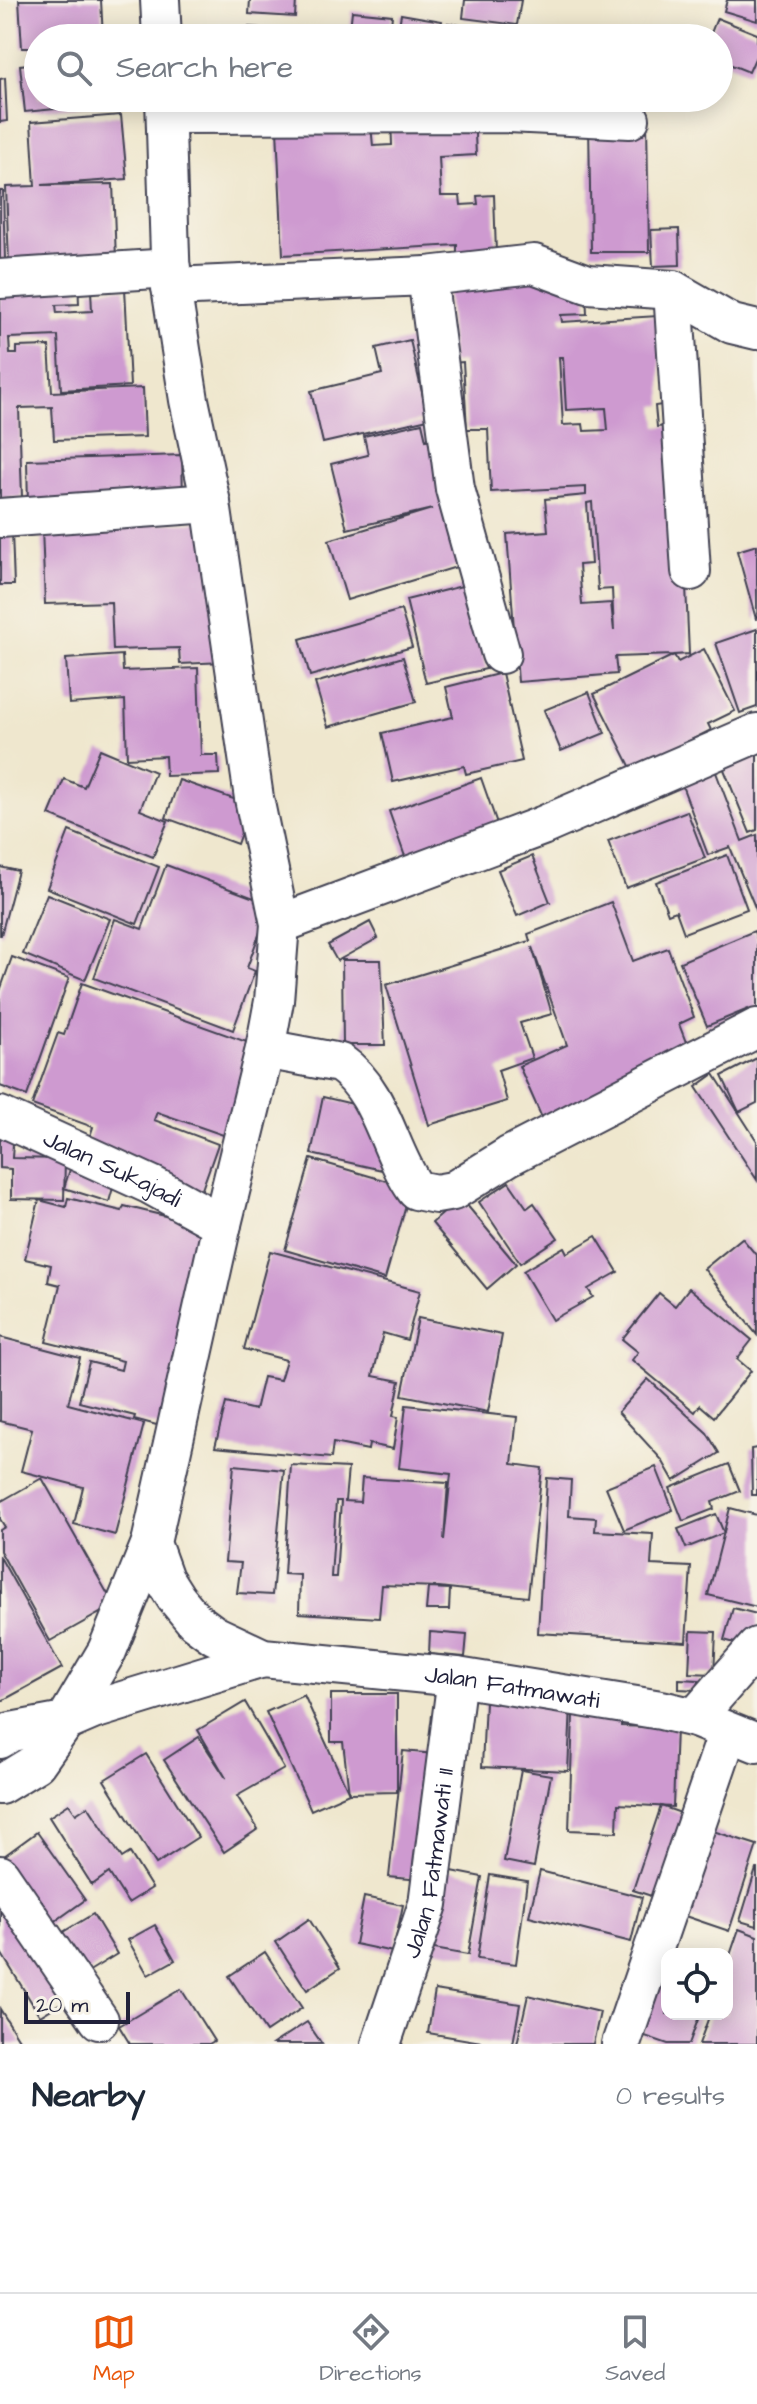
<!DOCTYPE html>
<style>
:root{--surface:#fff;--page:#f2f2f3;--text:#1f2937;--muted:#747a83;--line:#e0e1e3;--accent:#ea580c}
body{margin:0;font-family:"Architects Daughter",sans-serif;background:var(--page);color:var(--text)}
.controls{position:absolute;right:24px;bottom:24px;display:grid;overflow:hidden;border-radius:16px;box-shadow:0 4px 20px #0003}
.controls button{width:72px;height:72px;display:grid;place-items:center;padding:0;border:0;border-bottom:2px solid var(--line);background:var(--surface);color:var(--text);font:40px sans-serif}
.scale{position:absolute;left:24px;bottom:20px;width:106px;box-sizing:border-box;padding-left:8px;border:4px solid #22223b;border-top:0;font-size:22px;line-height:28px;white-space:nowrap;color:#22223b;-webkit-text-stroke:6px #f7f3e8;paint-order:stroke}
.list{margin:0;padding:0;list-style:none}
h2{display:flex;justify-content:space-between;align-items:center;height:104px;margin:0;padding:0 32px;font-size:34px}
h2 small{font-size:26px;font-weight:400;color:var(--muted)}
.icon{flex:none;width:44px;height:44px;fill:none;stroke:currentColor;stroke-width:2;stroke-linecap:round;stroke-linejoin:round}
.map{position:relative;flex:none;width:757px;height:2044px;overflow:hidden}
.search{position:absolute;background:var(--surface);box-shadow:0 4px 20px #0003;left:24px;right:24px;top:24px;height:88px;display:flex;align-items:center;gap:20px;box-sizing:border-box;padding:0 28px;border-radius:44px;color:var(--muted);font-size:30px}
.sheet{height:248px;background:var(--surface)}
nav{display:flex;justify-content:space-around;align-items:center;box-sizing:border-box;height:112px;border-top:2px solid var(--line);background:var(--surface);font-size:22px;color:var(--muted)}
nav a{display:grid;justify-items:center;gap:4px}
nav .on{color:var(--accent)}
.map>svg:first-child{display:block}
.building{fill:#ce9ad0;fill-rule:evenodd}
.lines{fill:none;stroke-linecap:round;stroke-linejoin:round}
.minor-casing{stroke:#414051;stroke-width:42}
.minor{stroke:#fff;stroke-width:38}
.labels{text-anchor:middle;stroke-width:7;stroke-linejoin:round;paint-order:stroke}
.street-label{font-size:24px;fill:#22223b;stroke:#f7f3e8}
</style>
<div class="map">
<svg width="757" height="2044" viewBox="0 0 757 2044">
<rect width="100%" height="100%" fill="#f7f3e8"/>
<filter id="ink" filterUnits="userSpaceOnUse"><feTurbulence type="fractalNoise" baseFrequency=".0125" numOctaves="2"/><feDisplacementMap in="SourceGraphic" scale="16" xChannelSelector="R" yChannelSelector="G"/><feConvolveMatrix kernelMatrix="1 2 1 2 8 2 1 2 1" color-interpolation-filters="sRGB"/></filter>
<filter id="wash" filterUnits="userSpaceOnUse"><feTurbulence type="fractalNoise" baseFrequency=".006" numOctaves="4" result="noise"/><feDisplacementMap in="SourceGraphic" scale="32" xChannelSelector="R" yChannelSelector="G"/><feGaussianBlur stdDeviation="1.8" result="paint"/><feColorMatrix in="noise" values="0 0 0 0 0 0 0 0 0 0 0 0 0 0 0 0 0 1.4 0 .05"/><feComposite in="paint" operator="in"/></filter>
<g filter="url(#wash)">
<rect width="100%" height="100%" fill="#efe7ce"/>
<g id="blocks">
<g class="building">
<path d="M19,0H101L103,38H38V48H22Z"/>
<path d="M250,0H296L295,17L249,14Z"/>
<path d="M465,0H521L517,25L463,18Z"/>
<path d="M727,0H757V21L724,11Z"/>
<path d="M352,11L392,15L390,38H349Z"/>
<path d="M401,14L442,21L439,38H397Z"/>
<path d="M717,18L757,34V54L749,72L719,60V38H709Z"/>
<path d="M448,23L509,33L508,38H446Z"/>
<path d="M249,27L321,33V38H248Z"/>
<path d="M38,63V98H115L116,103L25,112L20,65Z"/>
<path d="M5,78L7,121L0,122V79Z"/>
<path d="M474,114L476,155L439,157L441,196H460L461,205L478,204L477,196L494,195L496,253L457,255V245L283,255L277,129L371,125L373,146L392,145L391,117Z"/>
<path d="M121,115L127,179L42,185L113,184L116,259L9,263L6,187L35,186L31,122Z"/>
<path d="M647,122L649,252H591L589,123Z"/>
<path d="M0,191H3L5,259H0Z"/>
<path d="M679,229L680,265L653,266L651,230Z"/>
<path d="M559,276L586,292L587,314L561,315L562,322L658,316L662,405L655,406L657,427L670,426L679,586H686L689,654L674,655L678,662L704,649L735,711L708,724L711,730L632,770L594,694L674,655L615,657L617,674L518,682L507,534L548,531L545,499L586,495V487L491,492L488,429H467L463,362L452,363L448,282ZM559,357H563L566,410L606,408L608,430L584,431L583,424L563,425ZM592,502L598,590L612,589L614,631L611,603L582,605L579,565L591,564L587,503Z"/>
<path d="M78,279L79,304L56,305L57,313L92,311L91,290L125,288L130,386L61,390L58,336L9,338L10,354H17V347L49,346L52,392L143,388L145,437L54,440L52,407L19,408L22,497L0,498V283Z"/>
<path d="M410,340L428,419L323,443L311,391L382,374L376,348Z"/>
<path d="M422,423L426,440L437,438L463,565L347,600L329,540L432,509L347,529L331,464L368,455L364,436Z"/>
<path d="M182,455L183,499L28,504L27,460Z"/>
<path d="M204,522L224,662L180,664L179,648L113,650L111,602L45,604L42,528Z"/>
<path d="M12,532L14,585H0V533Z"/>
<path d="M757,545V619H756L737,551Z"/>
<path d="M466,585L486,669L426,683L406,600Z"/>
<path d="M401,610L412,647L310,676L300,639Z"/>
<path d="M757,629V707L740,713L716,643Z"/>
<path d="M122,655L123,671L198,668L201,755H218L219,774L166,776L165,756L127,758L125,700L69,704L66,659Z"/>
<path d="M403,657L416,702L328,727L315,683Z"/>
<path d="M502,673L522,761L466,774L464,766L393,782L382,733L453,717L446,687Z"/>
<path d="M589,692L605,733L561,751L544,710Z"/>
<path d="M757,747V830L750,833L721,762Z"/>
<path d="M100,749L155,772L140,810L168,821L153,857L49,815L64,779L84,787Z"/>
<path d="M714,767L742,841L757,835V912L730,847L708,855L680,780Z"/>
<path d="M481,778L501,835L409,868L389,811Z"/>
<path d="M179,780L251,805L237,844L166,818Z"/>
<path d="M687,811L705,858L626,888L608,841Z"/>
<path d="M69,831L159,867L137,924L47,888Z"/>
<path d="M727,855L747,909L684,933L676,911L668,914L656,882Z"/>
<path d="M532,856L550,902L517,916L498,870Z"/>
<path d="M166,865L270,904L247,968L255,971L233,1030L94,978L115,919L142,929Z"/>
<path d="M0,867L18,871L1,935H0Z"/>
<path d="M47,894L110,919L85,980L23,954Z"/>
<path d="M611,902L633,961L668,948L694,1017L679,1024L692,1058L546,1127L519,1066L567,1045L532,947L552,1014L520,1023L532,1058L498,1070L507,1101L429,1125L386,985L530,941L528,934Z"/>
<path d="M370,922L378,938L337,961L328,945Z"/>
<path d="M754,931L757,939V1019L753,1021L748,1009L707,1026L680,962Z"/>
<path d="M12,957L69,978L27,1096L0,1086V991Z"/>
<path d="M342,960H381L385,1045H343Z"/>
<path d="M82,983L258,1046L226,1136L157,1112L154,1120L218,1144L201,1192L85,1151L93,1127L32,1105L58,1033L64,1035Z"/>
<path d="M757,1058V1103L739,1112L722,1076Z"/>
<path d="M714,1074L757,1141V1180L696,1087Z"/>
<path d="M323,1097L374,1109L389,1135L382,1170L311,1154Z"/>
<path d="M0,1127H14L12,1158L65,1159L64,1200L11,1199V1169L0,1168Z"/>
<path d="M311,1159L411,1188L385,1279L285,1250Z"/>
<path d="M73,1160L117,1173L109,1202L64,1188Z"/>
<path d="M509,1182L527,1208L534,1203L558,1238L520,1263L479,1202Z"/>
<path d="M68,1198L122,1211L124,1206L210,1227L168,1428L134,1419L135,1416L79,1402L89,1362L121,1370L123,1361L46,1342L60,1285L48,1282L51,1265L25,1259L39,1200L66,1207Z"/>
<path d="M461,1198L516,1264L487,1289L432,1223Z"/>
<path d="M596,1236L618,1272L588,1289L593,1297L552,1320L523,1271L564,1247L567,1253Z"/>
<path d="M742,1238L757,1256V1335L704,1269Z"/>
<path d="M270,1251L420,1291L407,1340L383,1333L373,1376L400,1381L393,1416L398,1417L393,1449L369,1444L368,1450L333,1443L331,1458L215,1447L226,1403L255,1410L263,1377L280,1380L286,1360L244,1349Z"/>
<path d="M689,1288L752,1340L737,1359L751,1371L714,1417L700,1405L695,1412L632,1360L638,1352L622,1339L659,1293L675,1306Z"/>
<path d="M418,1318L502,1335L488,1412L402,1395Z"/>
<path d="M0,1337L80,1358L68,1404L144,1424L115,1535L74,1524L83,1487L21,1471L32,1429L0,1421Z"/>
<path d="M648,1379L707,1433L719,1453L674,1481L662,1460L618,1412Z"/>
<path d="M406,1405L517,1417L512,1464L542,1468L528,1597L439,1587L382,1585L379,1618L299,1613L300,1575L284,1574L291,1465L348,1468L345,1501L360,1502L362,1478L448,1483L444,1540L451,1474L399,1468ZM336,1501H341L336,1577H331Z"/>
<path d="M757,1448V1495H752L751,1449Z"/>
<path d="M729,1464L740,1491L712,1502L714,1509L683,1521L670,1488Z"/>
<path d="M234,1465L284,1470L272,1595L237,1593L241,1563L225,1562Z"/>
<path d="M656,1467L673,1510L624,1530L606,1487Z"/>
<path d="M42,1478L114,1605L50,1641L0,1551V1530L5,1527L0,1519V1502Z"/>
<path d="M547,1478L571,1480L569,1516L596,1518L595,1531L653,1534L651,1565L691,1567L686,1642L538,1633Z"/>
<path d="M730,1508L757,1515V1607L708,1595Z"/>
<path d="M716,1514L724,1533L686,1548L678,1529Z"/>
<path d="M0,1557L62,1668L0,1702Z"/>
<path d="M428,1588L450,1589L449,1610H426Z"/>
<path d="M733,1608L757,1614V1634L753,1648L724,1640Z"/>
<path d="M691,1631L716,1632L714,1674L689,1673Z"/>
<path d="M430,1632L467,1635L465,1657L429,1654Z"/>
<path d="M679,1679L699,1680L698,1690L679,1689Z"/>
<path d="M331,1694H397V1792L349,1793L343,1742H331Z"/>
<path d="M304,1695L349,1793L311,1810L266,1712Z"/>
<path d="M485,1701L571,1705L568,1771L482,1767Z"/>
<path d="M245,1702L284,1769L237,1796L258,1829L224,1852L164,1760L199,1737L226,1778L198,1730Z"/>
<path d="M573,1715L621,1717V1726L676,1728L673,1807L618,1804L617,1832L569,1830Z"/>
<path d="M403,1751L445,1755L431,1881L389,1877Z"/>
<path d="M146,1754L198,1837L156,1864L104,1780Z"/>
<path d="M521,1770L551,1775L534,1867L504,1861Z"/>
<path d="M69,1804L76,1814L88,1806L122,1858L130,1853L152,1888L128,1903L109,1873L92,1885L49,1817Z"/>
<path d="M661,1806L695,1818L667,1901L633,1890Z"/>
<path d="M713,1831L757,1845L729,1931L685,1916Z"/>
<path d="M37,1832L85,1900L47,1927L0,1859Z"/>
<path d="M756,1869H757V1926L740,1921Z"/>
<path d="M447,1870L482,1877L468,1955L434,1949Z"/>
<path d="M540,1871L642,1897L631,1942L529,1916Z"/>
<path d="M490,1875L527,1881L516,1964L477,1959Z"/>
<path d="M0,1886L72,1996L40,2016L0,1951Z"/>
<path d="M364,1897L403,1905L393,1952L355,1944Z"/>
<path d="M93,1914L117,1954L78,1978L53,1938Z"/>
<path d="M309,1919L340,1968L307,1990L276,1942Z"/>
<path d="M155,1925L175,1960L148,1975L128,1940Z"/>
<path d="M739,1929L757,1936V2044H699L710,2014H727V1964Z"/>
<path d="M265,1952L302,2008L266,2032L229,1976Z"/>
<path d="M667,1963V2014H700L689,2044H668L642,2035Z"/>
<path d="M181,1989L214,2041L209,2044H130L119,2026Z"/>
<path d="M435,1990L520,2004L513,2044H493L428,2033Z"/>
<path d="M528,1995L600,2012L593,2044H517Z"/>
<path d="M0,2009L22,2044H0Z"/>
<path d="M307,2022L322,2044H273Z"/>
</g>
</g>
</g>
<g filter="url(#ink)">
<use href="#blocks" fill-opacity="0" stroke="#414051" stroke-width="2"/>
<g class="lines">
<defs>
<g id="minor">
<path d="M160,0L162,38"/>
<path id="s1" d="M165,98L171,287L189,400L211,503L254,798L280,924L274,1001L265,1049L222,1224L151,1543L164,1579L176,1598L195,1621L214,1635L263,1658L457,1677L661,1710L695,1718L757,1743"/>
<path d="M166,114L509,113L630,119"/>
<path d="M427,276L455,489L501,654"/>
<path d="M0,279L171,268"/>
<path d="M171,287L427,276L534,264L588,284L673,290L732,324L757,330"/>
<path d="M673,290L691,571"/>
<path d="M0,518L211,503"/>
<path d="M280,924L542,826L757,733"/>
<path d="M265,1049L340,1063C382,1092 388,1151 416,1190L436,1194L453,1191L509,1156L757,1028"/>
<path id="s2" d="M0,1116L151,1185L222,1224"/>
<path d="M695,1718L757,1647"/>
<path d="M0,1739L11,1732L65,1722L93,1710L263,1658"/>
<path d="M0,1785L36,1763L65,1722L107,1651L151,1543"/>
<path d="M0,1875L99,2020"/>
<path id="s3" d="M381,2044L428,1904L457,1677"/>
<path d="M621,2044L728,1732"/>
</g>
</defs>
<use href="#minor" class="minor-casing"/>
<use href="#minor" class="minor"/>
</g>
</g>
<g class="labels">
<g class="street-label">
<text dy="8" stroke="none"><textPath href="#s2" startOffset="124">Jalan Sukajadi</textPath></text>
<text dy="8" stroke="none"><textPath href="#s1" startOffset="1888">Jalan Fatmawati</textPath></text>
<text dy="8" stroke="none"><textPath href="#s3" startOffset="188">Jalan Fatmawati 11</textPath></text>
</g>
</g>
</svg>
<div class="controls">
<button><svg class="icon" aria-label="locate" viewBox="0 0 24 24"><circle cx="12" cy="12" r="6"/><path d="M12 2v4M12 18v4M2 12h4M18 12h4"/></svg></button>
</div>
<div class="scale">20 m</div>
<div class="search"><svg class="icon" aria-label="search" viewBox="0 0 24 24"><circle cx="10" cy="10" r="6"/><path d="M15 15l6 6"/></svg>Search here</div>
</div>
<section class="sheet">
<h2>Nearby<small>0 results</small></h2>
<ul class="list">
</ul>
</section>
<nav>
<a class="on"><svg class="icon" aria-label="map" viewBox="0 0 24 24"><path d="M3 6l6-2 6 2 6-2v14l-6 2-6-2-6 2zM9 4v14M15 6v14"/></svg>Map</a>
<a><svg class="icon" aria-label="directions" viewBox="0 0 24 24"><path d="M12 3l9 9-9 9-9-9zM9 14v-3h6M13 9l2 2-2 2"/></svg>Directions</a>
<a><svg class="icon" aria-label="saved" viewBox="0 0 24 24"><path d="M7 4h10v16l-5-4-5 4z"/></svg>Saved</a>
</nav>
